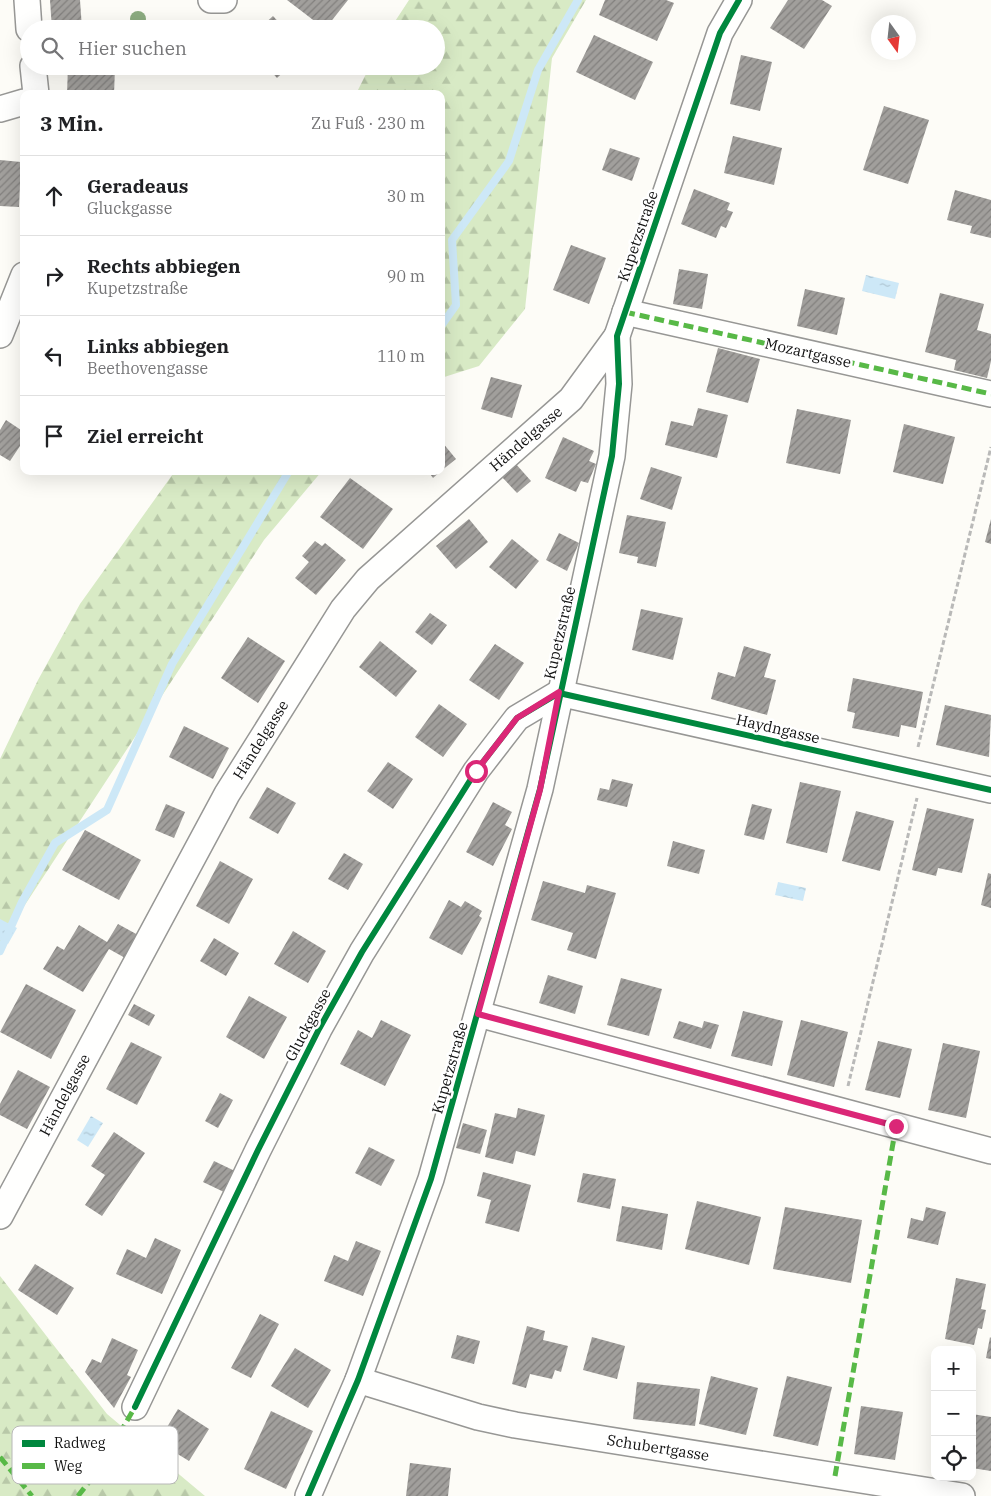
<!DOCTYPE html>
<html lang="de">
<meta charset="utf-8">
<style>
:root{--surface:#fff;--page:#f2f2f2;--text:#202124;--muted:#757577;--line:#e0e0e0}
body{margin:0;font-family:"IBM Plex Serif",serif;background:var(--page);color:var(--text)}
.controls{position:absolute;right:15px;bottom:15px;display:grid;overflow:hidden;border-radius:10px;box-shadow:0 5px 20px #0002}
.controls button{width:45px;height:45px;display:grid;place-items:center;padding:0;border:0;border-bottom:1px solid var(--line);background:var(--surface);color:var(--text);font:25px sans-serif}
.compass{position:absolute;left:871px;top:15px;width:45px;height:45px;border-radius:50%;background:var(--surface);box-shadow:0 5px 20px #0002;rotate:165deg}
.stop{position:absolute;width:15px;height:15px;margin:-11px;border:4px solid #db2777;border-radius:50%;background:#fff}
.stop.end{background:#db2777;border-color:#fff;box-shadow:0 1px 5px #0008}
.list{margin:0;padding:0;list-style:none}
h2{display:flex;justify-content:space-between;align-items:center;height:65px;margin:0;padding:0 20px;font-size:21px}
h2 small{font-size:16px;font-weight:400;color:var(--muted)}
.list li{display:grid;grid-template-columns:32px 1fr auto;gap:15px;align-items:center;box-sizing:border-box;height:80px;padding:0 20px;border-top:1px solid var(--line)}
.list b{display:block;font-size:19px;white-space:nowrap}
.list p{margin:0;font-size:16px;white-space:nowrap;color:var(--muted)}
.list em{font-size:16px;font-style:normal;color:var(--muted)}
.icon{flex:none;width:28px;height:28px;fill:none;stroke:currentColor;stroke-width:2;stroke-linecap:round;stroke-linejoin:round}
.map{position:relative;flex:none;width:991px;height:1496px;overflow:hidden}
.search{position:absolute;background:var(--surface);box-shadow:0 5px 20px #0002;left:20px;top:20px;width:425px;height:55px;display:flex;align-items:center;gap:12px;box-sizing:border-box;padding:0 18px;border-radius:28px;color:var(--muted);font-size:19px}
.panel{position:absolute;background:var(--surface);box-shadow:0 5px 20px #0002;left:20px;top:90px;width:425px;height:385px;border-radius:10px}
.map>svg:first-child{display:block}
.forest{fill:url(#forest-firs)}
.water{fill:url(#water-ripples)}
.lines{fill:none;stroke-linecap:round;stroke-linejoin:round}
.stream{stroke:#cde8f7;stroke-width:8}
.building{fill:url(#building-hatch)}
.minor-casing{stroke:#979795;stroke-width:28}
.path{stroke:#b9b9b8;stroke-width:3;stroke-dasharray:5 2.5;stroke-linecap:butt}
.minor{stroke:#fffffe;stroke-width:25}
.quiet{stroke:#58b947;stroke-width:5;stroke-dasharray:10 5;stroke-linecap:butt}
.cycleway-casing{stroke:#fff;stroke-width:9}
.cycleway{stroke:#00873e;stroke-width:6}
.tree{fill:#8cac80}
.route{stroke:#db2777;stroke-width:6}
.labels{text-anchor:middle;stroke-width:5;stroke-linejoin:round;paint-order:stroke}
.street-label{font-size:15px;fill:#111;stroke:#fff}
.key{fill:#fff;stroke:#b8b8b8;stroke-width:1}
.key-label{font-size:14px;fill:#111}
</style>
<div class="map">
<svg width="991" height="1496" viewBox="0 0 991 1496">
<defs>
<pattern id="forest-firs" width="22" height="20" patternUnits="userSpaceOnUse" patternTransform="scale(1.25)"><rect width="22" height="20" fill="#d8eac5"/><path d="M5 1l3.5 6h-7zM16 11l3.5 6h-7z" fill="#b8c8a8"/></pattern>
<pattern id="water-ripples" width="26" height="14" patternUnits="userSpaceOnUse" patternTransform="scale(1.25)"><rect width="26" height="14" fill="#cde8f7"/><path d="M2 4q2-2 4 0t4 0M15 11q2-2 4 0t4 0" fill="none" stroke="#afc6d3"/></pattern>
<pattern id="building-hatch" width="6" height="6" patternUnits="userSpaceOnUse" patternTransform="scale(1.25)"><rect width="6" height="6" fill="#a19f9c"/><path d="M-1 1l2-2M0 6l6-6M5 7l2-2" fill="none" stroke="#82807e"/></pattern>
</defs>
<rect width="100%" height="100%" fill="#fdfcf7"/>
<g class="forest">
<path d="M409,0H586L552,58L525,309L479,366L441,378V94H356L370,66H436V29H390Z"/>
<path d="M175,471H322L264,540L0,943V759L38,680L80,604Z"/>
<path d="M0,1276L107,1414L205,1496H0Z"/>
</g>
<g class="water">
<path d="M866,275L899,283L895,299L862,291Z"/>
<path d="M778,882L806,888L803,901L775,895Z"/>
<path d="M0,919L17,928L8,944L0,940Z"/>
<path d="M91,1116L103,1123L88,1147L77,1140Z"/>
</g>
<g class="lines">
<g class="stream">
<path d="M441,326L456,305L452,240L509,161L538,70L578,0"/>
<path d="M0,951L22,902L55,843L107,810L172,664L289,471"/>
</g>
</g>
<g class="building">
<path d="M50,0H80L82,29H52Z"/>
<path d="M287,0H348L325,29Z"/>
<path d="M605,0H666L674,3L657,41L599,15Z"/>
<path d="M788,0H822L832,6L804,49L770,28Z"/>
<path d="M273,16L285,29H259Z"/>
<path d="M594,35L653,62L635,100L576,72Z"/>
<path d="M741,55L772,62L760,111L730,104Z"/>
<path d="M68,66L115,68L114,94H67Z"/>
<path d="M266,66H290L277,78Z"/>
<path d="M884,106L929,120L908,184L863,170Z"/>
<path d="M733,136L782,148L774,185L724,173Z"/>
<path d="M610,148L640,158L632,181L602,170Z"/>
<path d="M0,160L21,162L19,207L0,206Z"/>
<path d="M694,189L730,203L727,210L733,212L726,228L721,226L716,238L681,224Z"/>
<path d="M955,190L991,200V238L970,233L972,226L947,220Z"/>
<path d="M571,245L606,258L589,304L553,290Z"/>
<path d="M679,269L708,274L702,309L673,304Z"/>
<path d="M805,289L845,298L837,335L797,326Z"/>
<path d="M940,293L984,304L977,330L991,334V361L987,378L954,370L956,360L925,352Z"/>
<path d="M718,348L760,359L748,403L706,392Z"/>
<path d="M491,377L522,385L512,418L481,409Z"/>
<path d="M698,408L728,415L717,458L665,445L671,421L693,426Z"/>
<path d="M797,409L851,420L840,474L786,463Z"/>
<path d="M6,420L24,432V440L10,461L0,455V430Z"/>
<path d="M904,424L955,437L943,484L893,472Z"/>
<path d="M563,437L594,451L589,461L596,464L588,483L581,481L576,492L545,478Z"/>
<path d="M442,442L456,459L441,471V443Z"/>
<path d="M515,463L531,481L517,493L501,476Z"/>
<path d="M651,467L682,477L672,510L640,499Z"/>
<path d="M428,471H441L433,478Z"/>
<path d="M350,478L393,509L363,549L320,517Z"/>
<path d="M627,515L666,522L656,567L637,563L638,557L619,553Z"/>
<path d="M469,519L488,542L456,569L436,546Z"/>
<path d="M991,519V544L985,542Z"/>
<path d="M559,533L579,543L567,571L546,560Z"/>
<path d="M512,539L539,561L516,589L489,567Z"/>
<path d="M315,541L322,546L325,543L346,560L316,595L295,578L309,562L302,556Z"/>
<path d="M641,609L683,618L673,660L632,650Z"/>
<path d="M430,613L447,625L432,645L415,632Z"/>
<path d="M248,637L285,661L258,703L221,678Z"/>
<path d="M380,641L417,671L396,697L359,667Z"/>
<path d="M495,644L524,663L499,700L469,680Z"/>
<path d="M744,646L771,654L764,677L776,680L767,715L711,699L718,672L735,677Z"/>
<path d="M853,678L923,692L916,728L901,725L899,737L852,728L855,713L847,711Z"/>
<path d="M439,704L467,724L443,757L415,737Z"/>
<path d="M945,705L991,715L989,757L936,745Z"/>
<path d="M184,726L229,748L213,779L169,757Z"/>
<path d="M388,762L413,779L393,809L367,791Z"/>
<path d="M612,779L633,784L627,807L597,800L600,788L609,790Z"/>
<path d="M800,782L841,791L827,853L786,843Z"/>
<path d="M267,787L296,803L278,834L249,818Z"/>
<path d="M493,802L512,812L505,825L512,829L493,866L466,852Z"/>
<path d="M166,804L185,812L174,838L155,830Z"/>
<path d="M752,804L772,809L764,840L744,835Z"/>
<path d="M927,808L974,819L962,873L938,868L936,876L912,870Z"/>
<path d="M856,811L894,821L880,871L842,861Z"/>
<path d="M85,830L141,860L119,900L62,870Z"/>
<path d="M673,841L705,850L699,874L667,866Z"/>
<path d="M344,853L363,864L348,890L328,879Z"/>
<path d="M220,861L253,879L229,924L196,906Z"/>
<path d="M988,873L991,874V908L981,905Z"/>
<path d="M543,881L585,893L587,885L616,893L596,959L567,950L573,933L531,920Z"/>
<path d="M449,900L461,907L465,901L482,911L479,916L482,918L462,955L429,938Z"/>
<path d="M118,924L138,935L127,959L109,949L83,992L43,969L57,946L64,950L79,925L107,942Z"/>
<path d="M293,931L326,951L308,983L274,964Z"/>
<path d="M214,938L239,953L226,976L200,961Z"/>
<path d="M548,975L583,986L575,1014L539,1003Z"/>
<path d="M621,978L662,989L649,1036L607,1025Z"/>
<path d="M26,984L76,1010L51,1059L0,1032Z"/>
<path d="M249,996L287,1017L264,1059L226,1037Z"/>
<path d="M134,1004L155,1015L149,1026L128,1015Z"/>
<path d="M743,1011L783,1021L772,1066L731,1056Z"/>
<path d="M381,1020L411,1035L385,1086L340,1064L358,1030L372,1038Z"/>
<path d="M801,1020L848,1032L834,1087L787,1075Z"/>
<path d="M679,1021L702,1028L704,1021L719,1025L711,1049L673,1038Z"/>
<path d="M878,1041L912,1049L900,1098L865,1090Z"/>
<path d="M131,1042L162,1057L137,1105L106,1089Z"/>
<path d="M943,1043L980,1051L966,1118L928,1110Z"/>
<path d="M18,1070L50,1087L27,1129L0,1115V1104Z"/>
<path d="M220,1093L233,1100L218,1128L205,1121Z"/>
<path d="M518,1108L545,1115L535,1156L516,1151L513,1164L485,1157L495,1113L516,1118Z"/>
<path d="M463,1123L487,1130L480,1154L456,1148Z"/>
<path d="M114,1132L145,1153L102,1216L85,1205L105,1175L91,1166Z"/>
<path d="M369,1147L395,1160L381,1186L355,1173Z"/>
<path d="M214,1161L237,1172L226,1193L203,1182Z"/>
<path d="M483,1172L531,1185L519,1232L485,1223L491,1200L477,1196Z"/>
<path d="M583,1173L616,1179L610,1209L577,1202Z"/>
<path d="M697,1201L761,1217L749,1265L685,1249Z"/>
<path d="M622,1206L668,1214L662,1250L616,1241Z"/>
<path d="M785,1207L862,1220L851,1283L773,1269Z"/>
<path d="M926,1207L946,1212L938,1245L907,1238L911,1218L923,1221Z"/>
<path d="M155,1238L181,1250L162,1294L116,1274L127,1249L146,1258Z"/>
<path d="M356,1241L381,1251L363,1296L324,1281L334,1255L348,1261Z"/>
<path d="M35,1264L74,1288L57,1315L18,1290Z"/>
<path d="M956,1278L986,1284L981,1309L986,1310L982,1329L978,1328L974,1345L945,1339Z"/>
<path d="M260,1314L279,1324L251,1378L231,1368Z"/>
<path d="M527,1326L545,1331L543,1340L568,1346L561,1372L555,1370L552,1379L530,1374L526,1388L512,1384Z"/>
<path d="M457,1335L480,1341L474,1364L451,1358Z"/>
<path d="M592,1337L625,1346L617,1379L583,1370Z"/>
<path d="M990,1337L991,1338V1359L986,1358Z"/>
<path d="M112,1338L138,1350L127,1375L131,1377L114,1408L85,1372L92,1359L101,1363Z"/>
<path d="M295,1348L331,1370L308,1408L271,1386Z"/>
<path d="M711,1376L758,1388L746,1435L699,1424Z"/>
<path d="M787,1376L832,1387L818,1446L773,1436Z"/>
<path d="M637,1382L700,1389L695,1426L633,1419Z"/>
<path d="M861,1406L903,1412L895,1460L854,1454Z"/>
<path d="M178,1409L209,1429L189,1461L158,1442Z"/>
<path d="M271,1411L313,1431L286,1489L244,1469Z"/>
<path d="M972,1414L991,1417V1471L972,1468Z"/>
<path d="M410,1463L451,1468L448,1496H406Z"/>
</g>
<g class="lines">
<defs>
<g id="minor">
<path d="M27,0L29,29"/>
<path d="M211,0H224"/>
<path d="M33,66L36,94"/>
<path d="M0,109L24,102"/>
<path d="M625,312L991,394"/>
<path d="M0,335L24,275"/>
<path d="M478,1014L991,1151"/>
<path d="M0,1216L227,794L343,609L368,579L571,399L617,336"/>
<path d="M358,1380L478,1417L515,1425L962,1496"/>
<path d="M135,1407L258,1150L319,1029L362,952L476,771L517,718L559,693L991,790"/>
<path d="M308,1496L358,1380L431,1179L540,789L612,456L619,384L617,336L720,33L739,0"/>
</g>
</defs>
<use href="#minor" class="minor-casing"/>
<g class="path">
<path d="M918,747L991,447"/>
<path d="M848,1086L917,798"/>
</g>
<use href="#minor" class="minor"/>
<g class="quiet">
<path d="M625,312L991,394"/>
<path d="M0,1457L32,1496"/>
<path d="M835,1476L896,1126"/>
<path d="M78,1496L99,1469L135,1407"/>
</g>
<defs>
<g id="cycleway">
<path d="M135,1407L258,1150L319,1029L362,952L476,771L517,718L559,693L991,790"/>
<path d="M308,1496L358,1380L431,1179L540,789L612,456L619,384L617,336L720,33L739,0"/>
</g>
</defs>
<use href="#cycleway" class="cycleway-casing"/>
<use href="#cycleway" class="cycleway"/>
</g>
<circle class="tree" cx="138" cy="19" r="8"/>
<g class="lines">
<path class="route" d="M476,771L517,718L559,692L540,790L478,1014L896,1126"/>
</g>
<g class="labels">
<g class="street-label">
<text transform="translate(638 236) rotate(-71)" y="5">Kupetzstraße</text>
<text transform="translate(808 353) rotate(13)" y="5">Mozartgasse</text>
<text transform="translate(526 439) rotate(-41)" y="5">Händelgasse</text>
<text transform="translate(560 633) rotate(-77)" y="5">Kupetzstraße</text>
<text transform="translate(778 729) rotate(13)" y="5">Haydngasse</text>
<text transform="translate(261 740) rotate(-58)" y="5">Händelgasse</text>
<text transform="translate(308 1025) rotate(-62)" y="5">Gluckgasse</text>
<text transform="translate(450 1068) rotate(-74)" y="5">Kupetzstraße</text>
<text transform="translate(65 1095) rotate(-62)" y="5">Händelgasse</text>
<text transform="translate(658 1448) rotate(9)" y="5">Schubertgasse</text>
</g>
</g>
<rect x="12" y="1426" width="166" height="58" rx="8" class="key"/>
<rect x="22" y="1440" width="23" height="7" fill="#00873e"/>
<rect x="22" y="1463" width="23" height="6" fill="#58b947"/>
<g class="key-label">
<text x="54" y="1448">Radweg</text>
<text x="54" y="1471">Weg</text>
</g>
</svg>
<div class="controls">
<button>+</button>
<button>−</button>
<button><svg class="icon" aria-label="locate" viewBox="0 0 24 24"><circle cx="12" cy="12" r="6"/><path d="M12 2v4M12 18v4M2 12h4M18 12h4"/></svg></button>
</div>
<svg class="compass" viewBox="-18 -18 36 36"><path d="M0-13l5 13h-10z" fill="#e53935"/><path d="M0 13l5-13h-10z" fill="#757577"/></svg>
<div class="stop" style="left:476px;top:771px"></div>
<div class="stop end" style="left:896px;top:1126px"></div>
<div class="search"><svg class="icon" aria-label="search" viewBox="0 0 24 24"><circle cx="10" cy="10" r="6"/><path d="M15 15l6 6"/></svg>Hier suchen</div>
<section class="panel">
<h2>3 Min.<small>Zu Fuß · 230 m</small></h2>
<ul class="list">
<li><svg class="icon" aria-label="ahead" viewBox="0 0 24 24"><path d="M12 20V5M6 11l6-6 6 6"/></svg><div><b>Geradeaus</b><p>Gluckgasse</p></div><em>30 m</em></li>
<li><svg class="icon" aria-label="right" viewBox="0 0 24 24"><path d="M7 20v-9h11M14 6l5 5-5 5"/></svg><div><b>Rechts abbiegen</b><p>Kupetzstraße</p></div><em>90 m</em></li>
<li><svg class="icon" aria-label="left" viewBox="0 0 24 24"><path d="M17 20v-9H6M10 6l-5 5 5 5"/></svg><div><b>Links abbiegen</b><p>Beethovengasse</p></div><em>110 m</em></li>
<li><svg class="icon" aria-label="arrive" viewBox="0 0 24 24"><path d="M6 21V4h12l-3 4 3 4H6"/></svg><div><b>Ziel erreicht</b></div></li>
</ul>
</section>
</div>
